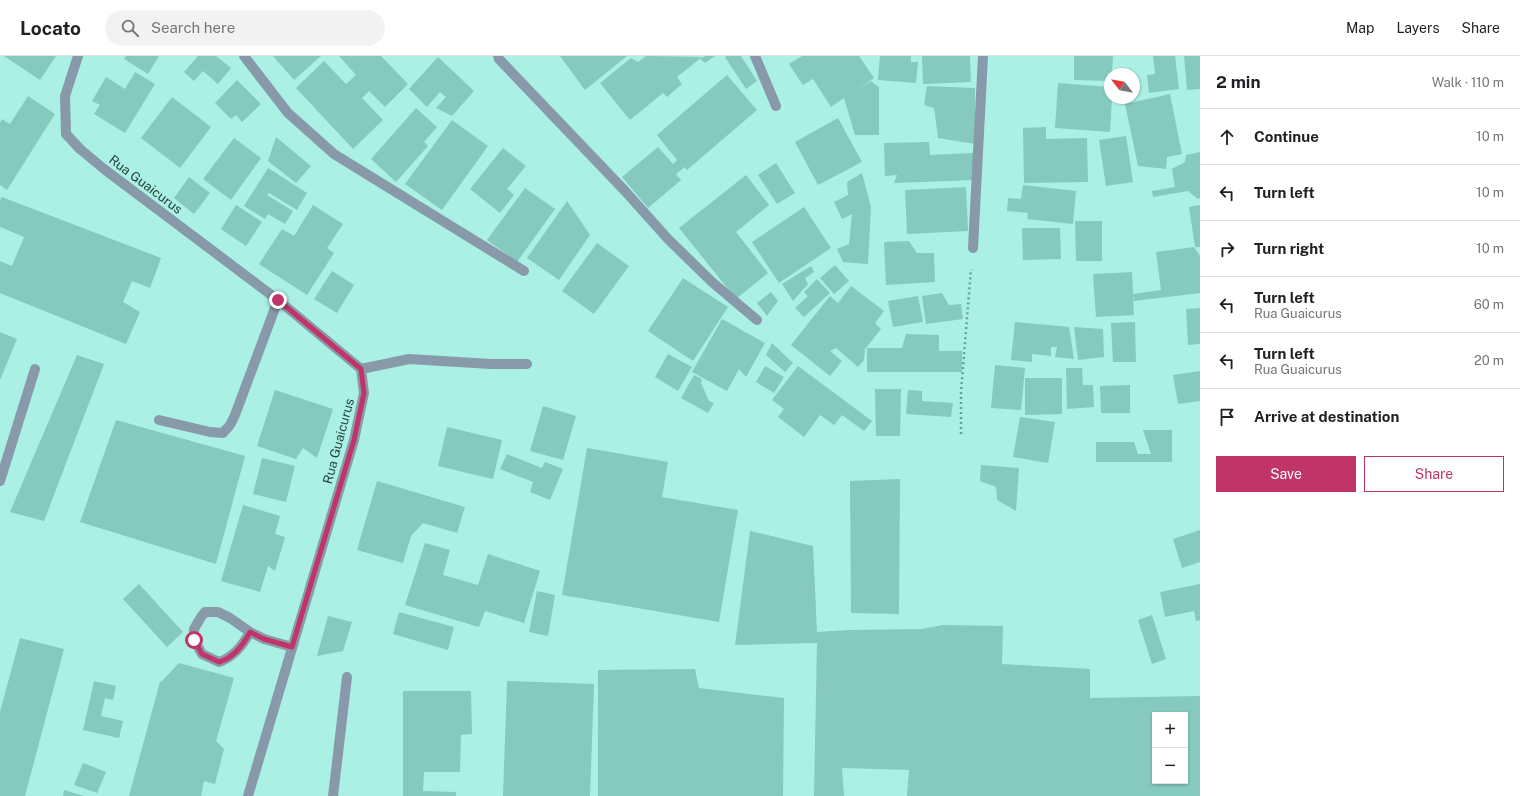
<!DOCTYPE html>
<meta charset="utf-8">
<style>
:root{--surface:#fff;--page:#f2f2f2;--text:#202124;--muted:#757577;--line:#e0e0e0;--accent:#c03467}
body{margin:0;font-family:"Public Sans",sans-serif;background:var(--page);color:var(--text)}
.controls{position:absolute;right:12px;bottom:12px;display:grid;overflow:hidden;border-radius:0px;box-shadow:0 1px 3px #0004}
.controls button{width:36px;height:36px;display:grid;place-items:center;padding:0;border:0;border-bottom:1px solid var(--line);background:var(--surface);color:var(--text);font:20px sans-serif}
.compass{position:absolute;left:1104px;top:12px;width:36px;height:36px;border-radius:50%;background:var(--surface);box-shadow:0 1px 3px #0004;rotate:301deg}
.stop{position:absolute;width:12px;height:12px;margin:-9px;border:3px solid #c03467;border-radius:50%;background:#fff}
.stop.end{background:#c03467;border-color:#fff;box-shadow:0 1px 4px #0008}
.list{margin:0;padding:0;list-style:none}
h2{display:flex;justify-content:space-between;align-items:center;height:52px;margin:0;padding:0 16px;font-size:17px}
h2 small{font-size:13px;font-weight:400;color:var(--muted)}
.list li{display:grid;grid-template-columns:26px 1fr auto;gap:12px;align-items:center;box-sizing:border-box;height:56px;padding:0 16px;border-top:1px solid var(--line)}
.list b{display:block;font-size:15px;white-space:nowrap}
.list p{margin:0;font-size:13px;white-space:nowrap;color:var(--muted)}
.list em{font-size:13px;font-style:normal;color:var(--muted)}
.actions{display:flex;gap:8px;padding:12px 16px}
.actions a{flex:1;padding:9px 0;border:1px solid var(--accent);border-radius:0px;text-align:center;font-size:14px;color:var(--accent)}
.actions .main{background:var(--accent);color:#fff}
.icon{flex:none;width:22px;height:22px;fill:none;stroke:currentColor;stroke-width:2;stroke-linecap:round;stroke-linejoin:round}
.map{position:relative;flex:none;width:1200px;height:740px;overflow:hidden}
header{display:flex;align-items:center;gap:24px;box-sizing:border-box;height:56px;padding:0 20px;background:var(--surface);border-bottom:1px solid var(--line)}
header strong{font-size:19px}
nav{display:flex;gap:22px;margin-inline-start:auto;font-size:14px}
.search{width:280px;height:36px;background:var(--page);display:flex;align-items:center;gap:10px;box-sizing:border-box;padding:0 14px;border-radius:22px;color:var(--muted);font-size:15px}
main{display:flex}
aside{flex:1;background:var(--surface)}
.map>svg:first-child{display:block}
.building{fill:#86c9be;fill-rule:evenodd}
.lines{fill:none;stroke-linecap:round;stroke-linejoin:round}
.path{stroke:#6c9e95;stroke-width:2.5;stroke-dasharray:2 3;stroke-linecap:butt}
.minor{stroke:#889aaa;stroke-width:10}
.route{stroke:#c03467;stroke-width:5}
.labels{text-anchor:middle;stroke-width:3;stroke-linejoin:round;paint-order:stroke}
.street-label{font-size:13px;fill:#25413c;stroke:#abf0e4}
</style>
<header>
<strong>Locato</strong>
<div class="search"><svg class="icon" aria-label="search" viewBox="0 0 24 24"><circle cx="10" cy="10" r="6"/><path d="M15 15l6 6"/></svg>Search here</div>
<nav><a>Map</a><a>Layers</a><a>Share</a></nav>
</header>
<main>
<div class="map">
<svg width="1200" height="740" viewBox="0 0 1200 740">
<rect width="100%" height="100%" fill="#abf0e4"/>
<g class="building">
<path d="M4,0H56L40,24Z"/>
<path d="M126,0H159L148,18L124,3Z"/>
<path d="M198,0H216L231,12L218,28L203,15L194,25L184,16Z"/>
<path d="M273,0H321L294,24Z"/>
<path d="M339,0H381L408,28L385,51L369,35L362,42L383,64L353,93L296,32L324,5L346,28L356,19Z"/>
<path d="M560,0H627L585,34Z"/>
<path d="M646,0L702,1L677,21L682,28L667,41L663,37L630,64L600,27L631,2L638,6Z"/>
<path d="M705,0H715L705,7L700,3Z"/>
<path d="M727,0H741L757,25L746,33L725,1Z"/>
<path d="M802,0H859L874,22L857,34L871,25L879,31V79H855L844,42L831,51L813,23L803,29L789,8Z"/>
<path d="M880,0H911V6H918L916,27L878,24Z"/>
<path d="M922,0H970L971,26L923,28Z"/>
<path d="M1074,0H1113L1112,18H1110V25L1074,24Z"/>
<path d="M1153,0H1175L1179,33L1149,37L1147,19L1155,18Z"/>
<path d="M1184,0H1200V33L1187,34Z"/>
<path d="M438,1L474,35L452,60L436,52L446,41L440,36L427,51L409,33Z"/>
<path d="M135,16L155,28L125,77L94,58L100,49L92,45L106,21L125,33Z"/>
<path d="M727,19L757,54L687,114L685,111L676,118L681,124L648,152L622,121L658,91L673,108L677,104L657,79Z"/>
<path d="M237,24L261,48L242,66L236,59L231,63L215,47Z"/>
<path d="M1058,27L1110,31V42H1112L1110,76L1055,72Z"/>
<path d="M927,30L975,32V88L938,82L934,52L924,49Z"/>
<path d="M1170,38L1182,98L1167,101L1166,113L1138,110L1125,48Z"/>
<path d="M28,40L55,58L7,134L0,129V67L2,63L10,68Z"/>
<path d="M172,41L211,71L180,112L141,82Z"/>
<path d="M416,52L437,71L424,86L428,90L396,126L371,103Z"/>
<path d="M838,62L862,106L818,129L795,86Z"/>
<path d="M452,64L488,90L442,154L405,128Z"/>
<path d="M1046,71V83L1087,82L1088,126L1024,127L1023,72Z"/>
<path d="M1126,80L1133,126L1106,130L1099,84Z"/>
<path d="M276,81L311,110L296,127L268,105Z"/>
<path d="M234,82L261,102L231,144L203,123Z"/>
<path d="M929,86L930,99L973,97L974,124L894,127L897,119L885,120L884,87Z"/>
<path d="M503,92L526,110L507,133L514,139L500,157L470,133Z"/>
<path d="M1200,96V142L1198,143L1188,135L1153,141L1152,135L1175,131L1172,113L1185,106L1186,99Z"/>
<path d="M776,107L795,137L777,148L758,119Z"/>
<path d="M268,112L307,137L297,154L269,137L267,139L293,155L285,168L268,158L265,163L244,150Z"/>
<path d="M862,117L871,151L868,208L843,206L837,193L849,188L852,158L842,163L834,146L848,139L847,126Z"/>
<path d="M746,119L769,149L736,176L768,217L736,243L679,172Z"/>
<path d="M189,121L210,137L194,158L174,142Z"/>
<path d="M1023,129L1076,135L1073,168L1027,163L1028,157L1007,155L1008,142L1021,143Z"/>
<path d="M966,131L968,175L907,178L905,134Z"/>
<path d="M525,132L555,153L517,206L487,184Z"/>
<path d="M2,141L161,202L150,232L132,225L123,246L140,256L126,288L0,237V205L12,210L24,181L0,171V144Z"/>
<path d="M567,145L590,179L559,224L527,202Z"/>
<path d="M236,149L262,166L246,190L221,173Z"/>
<path d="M313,149L343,168L327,192L334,197L307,239L259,208L282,173L294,180Z"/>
<path d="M1200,149V191H1195L1189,151Z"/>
<path d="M804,151L831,192L779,227L752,186Z"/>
<path d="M1075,165H1102V205H1076Z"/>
<path d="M1022,172H1060L1061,203L1023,204Z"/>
<path d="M909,185L917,197H934L935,226L886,229L884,186Z"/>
<path d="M597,187L629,210L594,258L562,235Z"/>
<path d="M1194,191L1200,200V237L1134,245L1133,238L1161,234L1156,196Z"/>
<path d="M835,209L849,225L834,238L820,222Z"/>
<path d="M811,210L814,216L805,222L808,228L793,245L782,228Z"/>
<path d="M332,215L354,229L337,257L314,243Z"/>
<path d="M1132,216L1134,259L1096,261L1093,218Z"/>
<path d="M683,222L728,251L693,305L648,275Z"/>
<path d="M817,223L830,237L804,261L795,252L808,240L804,236Z"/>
<path d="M851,230L884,255L875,267L881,273L865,293L864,304L858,311L836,292L830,295L842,305L830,320L791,289L830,240L838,247Z"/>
<path d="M771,236L778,245L767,260L757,247Z"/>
<path d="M942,237L949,249L961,248L963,263L926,268L922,240Z"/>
<path d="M918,240L923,266L893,271L888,245Z"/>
<path d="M1200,252V288L1188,289L1186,253Z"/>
<path d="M722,263L765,287L746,321L739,313L727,335L692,316Z"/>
<path d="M1015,266L1069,271L1074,303L1055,301L1057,291H1051V300L1032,298V306L1011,304Z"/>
<path d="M1135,266L1136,306H1113L1111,267Z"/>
<path d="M1074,271L1103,273L1104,301L1078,304Z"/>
<path d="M0,276L17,283L0,324Z"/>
<path d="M906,278L939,279V295H962V316H867V292H902Z"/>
<path d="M772,287L793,307L785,316L766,299Z"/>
<path d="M668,298L692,311L678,335L655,321Z"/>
<path d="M77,299L104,308L44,465L10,456Z"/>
<path d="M995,309L1025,312L1021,354L991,352Z"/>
<path d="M765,310L784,321L774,337L756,326Z"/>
<path d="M798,310L872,365L864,375L842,359L834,369L820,359L804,381L778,361L784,353L772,344Z"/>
<path d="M1066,312H1082L1083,329H1093L1094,351L1067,353Z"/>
<path d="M1200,315V345L1178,348L1173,319Z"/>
<path d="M694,319L702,323L701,327L709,345L714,347L708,357L681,342Z"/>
<path d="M1025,322H1062V358L1025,359Z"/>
<path d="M1130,329V357H1101L1100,330Z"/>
<path d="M875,333H901L900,380H876Z"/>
<path d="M275,334L333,353L317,402L303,392L296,403L257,390Z"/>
<path d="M908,334L922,335V345L953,347L951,361L906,358Z"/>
<path d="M543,350L576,360L563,404L530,395Z"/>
<path d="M1020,361L1055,366L1048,407L1013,401Z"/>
<path d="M116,364L245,400L216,508L80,466Z"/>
<path d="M447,371L502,384L493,423L438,410Z"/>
<path d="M1143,374H1172V406H1096V386H1134L1138,398H1151Z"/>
<path d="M587,392L668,406L662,441L738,454L719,566L562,539Z"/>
<path d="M507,398L542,412L545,406L563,413L550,444L530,436L533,426L500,413Z"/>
<path d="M262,402L295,410L286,446L253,438Z"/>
<path d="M981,409L1019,412L1016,455L997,444L996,431L980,425Z"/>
<path d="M900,423L899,558L851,557L850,425Z"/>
<path d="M377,425L465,451L457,477L423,467L411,480L403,507L357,494Z"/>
<path d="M243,449L280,460L275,478L285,481L275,515L268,510L260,536L221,525Z"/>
<path d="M1200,474V506L1182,512L1173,483Z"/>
<path d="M750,475L813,490L817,576L848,574L922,573L943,569L1003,570L1002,608L1090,613V642L1200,640V740H907L909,714L842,712L844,740H814L817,587L735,589ZM1155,659H1185V725H1155Z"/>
<path d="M425,487L450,494L443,519L478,529L488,498L540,515L524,567L485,555L479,571L405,549Z"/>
<path d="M139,528L183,576L167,591L123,543Z"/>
<path d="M1200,528V564L1196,565L1194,555L1165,561L1160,536Z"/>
<path d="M537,535L555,539L548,580L529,576Z"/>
<path d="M399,556L454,571L448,594L393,578Z"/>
<path d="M1152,559L1166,603L1152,608L1138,564Z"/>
<path d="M328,560L352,566L343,595L317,600Z"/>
<path d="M20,582L64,593L25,740H0V656Z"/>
<path d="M179,607L234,622L216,685L224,693L215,728L204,725L201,740H129L160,626L162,625Z"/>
<path d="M695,613L699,632L784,642L783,740H598V614Z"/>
<path d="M94,625L116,630L113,644L105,642L101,660L123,665L119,682L83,674Z"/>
<path d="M507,625L594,628L590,740H503Z"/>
<path d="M403,635H471L472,678L461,679L460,716H424L423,735L456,736V740H403Z"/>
<path d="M83,707L106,716L97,737L74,729Z"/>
<path d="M64,734L84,740H63Z"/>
</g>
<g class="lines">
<path class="path" d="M961,378V336L971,213"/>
<g class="minor">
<path d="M78,0L65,40L66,78L80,93L104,113L278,244L361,313L364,337L354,384L248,740"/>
<path d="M244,0L288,57L334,98L524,215"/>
<path d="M498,0L499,3L625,135L668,183L712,226L757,264"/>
<path d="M755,0L776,50"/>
<path d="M973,192L983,0"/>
<path d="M361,313L409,303L491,308H527"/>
<path d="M159,364L210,376L223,377L230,369L235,359L278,244"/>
<path d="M0,425L35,313"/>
<path d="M250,576C243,589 234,601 219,606L202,598L194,584V573L201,561L205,556H218L230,562L250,576L264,583L292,591"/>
<path d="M333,740L347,621"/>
</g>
</g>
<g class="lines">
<path class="route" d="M194,584L202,598L219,606C234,602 243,589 250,576L264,583L292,591L354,384L364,337L361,313L278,244"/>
</g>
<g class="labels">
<g class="street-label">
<text transform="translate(146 128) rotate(37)" y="5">Rua Guaicurus</text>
<text transform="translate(338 385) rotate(-75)" y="5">Rua Guaicurus</text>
</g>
</g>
</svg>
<div class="controls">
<button>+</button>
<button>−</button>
</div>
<svg class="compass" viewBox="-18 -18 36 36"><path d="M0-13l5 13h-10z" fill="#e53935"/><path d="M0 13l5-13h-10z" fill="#757577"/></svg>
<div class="stop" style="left:194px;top:584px"></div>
<div class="stop end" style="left:278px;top:244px"></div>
</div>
<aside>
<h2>2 min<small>Walk · 110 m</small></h2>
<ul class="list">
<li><svg class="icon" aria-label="ahead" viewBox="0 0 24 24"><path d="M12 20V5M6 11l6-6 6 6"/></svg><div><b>Continue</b></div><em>10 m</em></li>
<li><svg class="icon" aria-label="left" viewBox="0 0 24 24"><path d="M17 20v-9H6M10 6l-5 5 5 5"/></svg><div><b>Turn left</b></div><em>10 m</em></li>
<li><svg class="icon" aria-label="right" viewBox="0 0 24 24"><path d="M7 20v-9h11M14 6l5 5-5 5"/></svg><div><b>Turn right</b></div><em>10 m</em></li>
<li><svg class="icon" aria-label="left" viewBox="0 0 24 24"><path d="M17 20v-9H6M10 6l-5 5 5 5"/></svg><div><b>Turn left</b><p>Rua Guaicurus</p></div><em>60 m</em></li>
<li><svg class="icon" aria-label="left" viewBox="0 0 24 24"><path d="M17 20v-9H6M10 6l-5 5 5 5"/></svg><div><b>Turn left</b><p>Rua Guaicurus</p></div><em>20 m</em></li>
<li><svg class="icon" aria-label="arrive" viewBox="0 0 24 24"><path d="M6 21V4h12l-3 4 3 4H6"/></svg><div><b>Arrive at destination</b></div></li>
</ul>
<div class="actions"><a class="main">Save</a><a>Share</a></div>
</aside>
</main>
